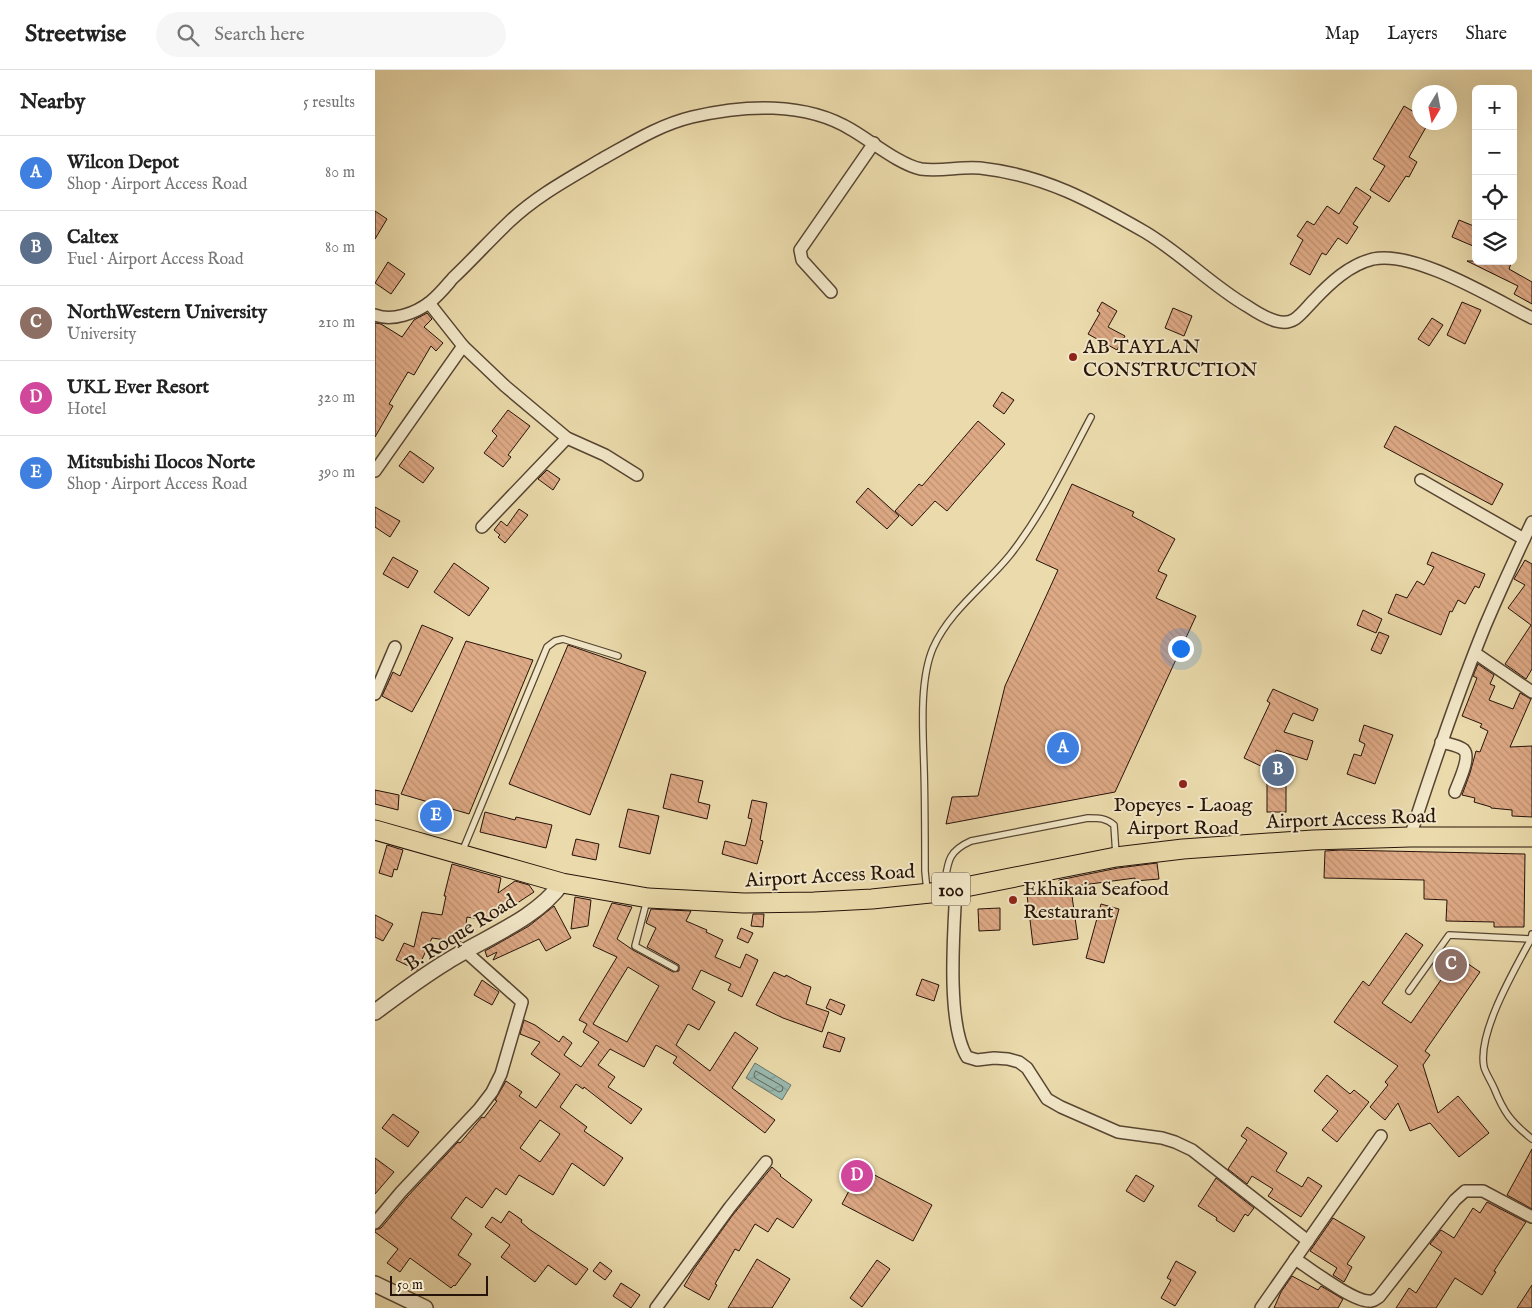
<!DOCTYPE html>
<meta charset="utf-8">
<style>
:root{--surface:#fff;--page:#f6f6f6;--text:#222;--muted:#767676;--line:#e0e0e0;--accent:#0f766e}
body{margin:0;font-family:"IM FELL English",serif;background:var(--page);color:var(--text)}
.controls{position:absolute;right:15px;top:15px;display:grid;overflow:hidden;border-radius:8px;box-shadow:0 5px 20px #0002}
.controls button{width:45px;height:45px;display:grid;place-items:center;padding:0;border:0;border-bottom:1px solid var(--line);background:var(--surface);color:var(--text);font:25px sans-serif}
.compass{position:absolute;left:1037px;top:15px;width:45px;height:45px;border-radius:50%;background:var(--surface);box-shadow:0 5px 20px #0002;rotate:190deg}
.scale{position:absolute;left:15px;bottom:12px;width:98px;box-sizing:border-box;padding-left:5px;border:2px solid #261309;border-top:0;font-size:14px;line-height:18px;white-space:nowrap;color:#261309;-webkit-text-stroke:4px #f2e8c9;paint-order:stroke}
.you{position:absolute;left:805px;top:578px;width:18px;height:18px;margin:-12px;border:4px solid #fff;border-radius:50%;background:#1a73e8;box-shadow:0 0 0 8px #1a73e833}
.badge{display:grid;place-items:center;width:32px;height:32px;border-radius:50%;background:var(--accent);color:#fff;font-size:16px;font-weight:700}
.pin{position:absolute;translate:-50% -50%;border:2px solid #fff;box-shadow:0 1px 5px #0006}
.list{margin:0;padding:0;list-style:none}
h2{display:flex;justify-content:space-between;align-items:center;height:65px;margin:0;padding:0 20px;font-size:21px}
h2 small{font-size:16px;font-weight:400;color:var(--muted)}
.list li{display:grid;grid-template-columns:32px 1fr auto;gap:15px;align-items:center;box-sizing:border-box;height:75px;padding:0 20px;border-top:1px solid var(--line)}
.list b{display:block;font-size:19px;white-space:nowrap}
.list p{margin:0;font-size:16px;white-space:nowrap;color:var(--muted)}
.list em{font-size:16px;font-style:normal;color:var(--muted)}
.icon{flex:none;width:28px;height:28px;fill:none;stroke:currentColor;stroke-width:2;stroke-linecap:round;stroke-linejoin:round}
.map{position:relative;flex:none;width:1157px;height:1238px;overflow:hidden}
header{display:flex;align-items:center;gap:30px;box-sizing:border-box;height:70px;padding:0 25px;background:var(--surface);border-bottom:1px solid var(--line)}
header strong{font-size:24px}
nav{display:flex;gap:28px;margin-inline-start:auto;font-size:18px}
.search{width:350px;height:45px;background:var(--page);display:flex;align-items:center;gap:12px;box-sizing:border-box;padding:0 18px;border-radius:28px;color:var(--muted);font-size:19px}
main{display:flex}
aside{flex:1;background:var(--surface)}
.map>svg:first-child{display:block}
.water{fill:url(#water-waves);stroke:#6b776e}
.lines{fill:none;stroke-linecap:round;stroke-linejoin:round}
.shore{stroke:#60665d;stroke-width:1}
.building{fill:url(#building-back-hatch);stroke:#261309;fill-rule:evenodd}
.service-casing{stroke:#574532;stroke-width:8}
.minor-casing{stroke:#574532;stroke-width:14}
.tertiary-casing{stroke:#574532;stroke-width:18}
.primary-casing{stroke:#261309;stroke-width:21}
.service{stroke:#f2e8c9;stroke-width:5.5}
.minor{stroke:#f2e8c9;stroke-width:11}
.tertiary{stroke:#f2e8c9;stroke-width:15}
.primary{stroke:#ebdbac;stroke-width:19}
.poi-dot{fill:#8f2418;stroke:#f2e8c9;stroke-width:2}
.labels{text-anchor:middle;stroke-width:4;stroke-linejoin:round;paint-order:stroke}
.shield{fill:#f2e8c9;stroke:#635343;stroke-width:1}
.shield-label{font-size:19px;font-weight:bold;fill:#261309}
.poi-label{font-size:20px;fill:#261309;stroke:#f2e8c9;text-anchor:start}
.street-label{font-size:20px;fill:#261309;stroke:#f2e8c9}
</style>
<header>
<strong>Streetwise</strong>
<div class="search"><svg class="icon" aria-label="search" viewBox="0 0 24 24"><circle cx="10" cy="10" r="6"/><path d="M15 15l6 6"/></svg>Search here</div>
<nav><a>Map</a><a>Layers</a><a>Share</a></nav>
</header>
<main>
<aside>
<h2>Nearby<small>5 results</small></h2>
<ul class="list">
<li><span class="badge" style="background:#3f7fe0">A</span><div><b>Wilcon Depot</b><p>Shop · Airport Access Road</p></div><em>80 m</em></li>
<li><span class="badge" style="background:#5c6f8a">B</span><div><b>Caltex</b><p>Fuel · Airport Access Road</p></div><em>80 m</em></li>
<li><span class="badge" style="background:#8d6e63">C</span><div><b>NorthWestern University</b><p>University</p></div><em>210 m</em></li>
<li><span class="badge" style="background:#d1479c">D</span><div><b>UKL Ever Resort</b><p>Hotel</p></div><em>320 m</em></li>
<li><span class="badge" style="background:#3f7fe0">E</span><div><b>Mitsubishi Ilocos Norte</b><p>Shop · Airport Access Road</p></div><em>390 m</em></li>
</ul>
</aside>
<div class="map">
<svg width="1157" height="1238" viewBox="0 0 1157 1238">
<defs>
<pattern id="water-waves" width="16" height="10" patternUnits="userSpaceOnUse" patternTransform="scale(1.25)"><rect width="16" height="10" fill="#99bab1"/><path d="M0 5q4-4 8 0t8 0" fill="none" stroke="#849f97"/></pattern>
<pattern id="building-back-hatch" width="6" height="6" patternUnits="userSpaceOnUse" patternTransform="scale(1.25)"><rect width="6" height="6" fill="#dea985"/><path d="M-1 5l2 2M0 0l6 6M5-1l2 2" fill="none" stroke="#be9172"/></pattern>
</defs>
<rect width="100%" height="100%" fill="#ebdbac"/>
<filter id="stains"><feTurbulence type="fractalNoise" baseFrequency=".004" numOctaves="4"/><feColorMatrix values="0 0 0 0 .2 0 0 0 0 .09 0 0 0 0 .02 0 0 0 .5 -.17"/></filter>
<radialGradient id="worn" r=".72"><stop offset=".6" stop-color="#630" stop-opacity="0"/><stop offset="1" stop-color="#630" stop-opacity=".3"/></radialGradient>
<path class="water" d="M380,993L416,1015L407,1030L371,1008Z"/>
<g class="lines">
<path class="shore" d="M381,1001L407,1016L408,1018L407,1021L404,1022L380,1008L379,1005Z"/>
</g>
<g class="building">
<path d="M1029,36L1044,45V52H1054L1034,87L1042,92L1034,107L1031,106L1014,132L995,120L1010,96L998,89Z"/>
<path d="M981,117L996,127L978,154L983,157L972,174L963,168L951,185L947,183L935,205L915,194L928,170L922,166L932,151L939,155L952,136L964,144Z"/>
<path d="M0,141L12,149L0,169Z"/>
<path d="M1084,150L1101,157V170L1098,176L1077,167Z"/>
<path d="M1092,191H1137L1134,199L1157,212V234L1139,224L1143,216Z"/>
<path d="M13,192L30,204L16,224L0,213Z"/>
<path d="M727,232L742,241L733,257L750,266L742,280L713,264L725,243L722,241Z"/>
<path d="M1087,232L1106,240L1090,274L1072,265Z"/>
<path d="M798,238L817,246L809,266L790,258Z"/>
<path d="M52,243L57,249L49,257L68,273L61,281L56,276L39,305L33,302L14,334L18,336L0,367V253L6,254L27,267L39,250Z"/>
<path d="M1057,248L1068,255L1054,276L1043,269Z"/>
<path d="M627,322L639,330L629,344L618,336Z"/>
<path d="M133,340L155,356L133,385L136,387L128,397L109,383L122,366L117,361Z"/>
<path d="M603,351L630,374L572,441L560,431L537,456L520,441L544,414L547,416Z"/>
<path d="M1020,356L1128,414L1117,435L1009,377Z"/>
<path d="M35,381L59,398L48,413L24,396Z"/>
<path d="M172,400L185,409L178,420L163,409Z"/>
<path d="M697,414L759,442L757,446L800,469L783,501L792,505L781,528L821,546L740,722L571,754L577,727L603,726L630,616L683,500L661,490Z"/>
<path d="M493,418L524,446L512,459L481,432Z"/>
<path d="M0,437L25,451L15,467L0,457Z"/>
<path d="M144,439L153,445L130,473L123,467L125,465L119,460L126,451L132,456Z"/>
<path d="M1057,482L1110,504L1104,518L1100,516L1090,534L1083,530L1077,542L1075,541L1066,565L1013,543L1021,524L1032,528L1042,511L1049,515L1059,497L1052,494Z"/>
<path d="M18,487L43,501L33,518L8,504Z"/>
<path d="M1150,490L1157,494V599L1151,609L1130,594L1156,555L1133,538L1150,515L1139,509Z"/>
<path d="M79,493L114,518L94,546L59,522Z"/>
<path d="M988,540L1007,549L1001,563L982,555Z"/>
<path d="M47,555L78,568L37,642L7,626L18,602L25,606Z"/>
<path d="M1004,562L1014,566L1006,584L996,580Z"/>
<path d="M91,571L158,590L94,744L26,724Z"/>
<path d="M193,575L271,602L215,745L134,714Z"/>
<path d="M1103,594L1119,605L1115,614L1120,616L1114,630L1138,639L1145,623L1156,629L1135,677L1157,676V747L1137,746V740L1116,738V737L1099,732L1100,728L1087,725L1095,703L1101,681L1105,682L1113,661L1105,657L1107,654L1087,646L1102,608L1098,606Z"/>
<path d="M898,619L943,639L938,651L918,643L909,662L938,671L932,690L901,680L892,699L869,688L895,633L892,631Z"/>
<path d="M989,655L1018,665L1000,714L972,704L979,684L986,686L990,674L984,671Z"/>
<path d="M296,704L328,711L323,732L335,735L332,749L288,738Z"/>
<rect x="892" y="711" width="19" height="31"/>
<path d="M0,720L24,725L23,740L0,734Z"/>
<path d="M377,730L392,733L385,770L388,771L382,794L347,784L350,771L370,776L371,774L377,749L373,748Z"/>
<path d="M253,739L284,746L275,784L244,777Z"/>
<path d="M110,742L140,750L141,747L177,755L171,778L105,762Z"/>
<path d="M201,769L224,774L221,790L197,785Z"/>
<path d="M12,775L28,780L22,800L19,799L17,807L4,803Z"/>
<path d="M966,780L1150,784L1149,857H1119V852L1071,851L1072,830L1049,829V810L949,808L950,781Z"/>
<path d="M782,793L784,809L760,811V808L685,818L684,810L743,798Z"/>
<path d="M77,794L126,808L123,823L140,811L154,815L159,822L115,851L92,847L89,869L85,872L57,868L42,900L21,890L29,873L39,877L47,842L67,845L71,826H69Z"/>
<path d="M681,821L697,826L703,869L658,875L652,825Z"/>
<path d="M200,827L216,830L213,856L196,859Z"/>
<path d="M237,833L257,837L242,869L258,880L298,902L304,901V895L272,877L281,858L271,853L276,839L316,841L311,851L332,860L331,862L348,870L340,887L365,898L371,884L383,890L367,927L353,920L356,914L326,900L317,919L340,932L324,960L313,954L301,975L335,1001L360,962L383,978L357,1018L400,1050L390,1063L298,993L302,987L281,975L269,997L235,979L223,995L240,1007L233,1017L267,1039L256,1054L209,1017L208,1019L201,1014L185,1037L212,1057L209,1061L248,1088L229,1116L197,1093L178,1125L144,1105L131,1125L121,1118L107,1138L91,1127L76,1148L97,1164L83,1185L96,1194L80,1216L79,1215L76,1218L35,1188L25,1202L12,1193L23,1179L0,1162V1160L6,1158L32,1127L83,1072L85,1073L107,1047L109,1048L122,1031L120,1030L131,1011L147,1022L144,1026L161,1038L185,1004L156,984L165,972L145,964L149,950L160,955L184,972L188,966L197,973L189,985L206,997L224,972L208,962L212,954L204,950L242,887L218,876ZM253,897L284,916L252,972L218,954ZM165,1050L185,1064L165,1092L145,1078Z"/>
<path d="M726,834L744,839L729,893L711,888Z"/>
<path d="M179,836L196,868L171,881L164,869L118,890L122,882L112,887L110,881L154,856Z"/>
<path d="M625,838V860L604,861L603,839Z"/>
<path d="M378,844H389L388,857L376,856Z"/>
<path d="M0,845L18,854L8,871L0,867Z"/>
<path d="M366,858L378,863L373,873L362,868Z"/>
<path d="M1031,863L1048,875L1007,933L1036,953L1068,907L1066,905L1080,885L1105,902L1050,981L1055,985L1048,995L1063,1043L1083,1026L1114,1063L1084,1087L1055,1053L1035,1061L1023,1033L1010,1050L995,1037L1013,1015L1010,1012L1023,996L959,952L988,911L994,916Z"/>
<path d="M399,902L410,907L411,905L428,914L436,917L431,934L454,942L447,962L408,948L381,935Z"/>
<path d="M547,909L564,915L559,931L541,925Z"/>
<path d="M107,910L124,922L117,935L99,925Z"/>
<path d="M455,929L470,935L466,945L451,938Z"/>
<path d="M453,962L470,968L465,982L448,977Z"/>
<path d="M952,1005L975,1024L979,1020L994,1032L962,1072L947,1060L963,1041L939,1021Z"/>
<path d="M18,1044L44,1062L33,1077L7,1058Z"/>
<path d="M872,1057L912,1083L901,1101L927,1117L933,1107L947,1116L926,1147L893,1126L898,1119L877,1106L872,1114L853,1099L872,1070L866,1066Z"/>
<path d="M1157,1079V1139L1132,1125Z"/>
<path d="M0,1088L19,1102L0,1124Z"/>
<path d="M397,1097L406,1105L405,1106L437,1130L418,1158L402,1148L393,1162L380,1154L364,1181L360,1179L340,1214L342,1215L334,1230L309,1216L319,1199L357,1146Z"/>
<path d="M486,1098L557,1135L538,1171L467,1134Z"/>
<path d="M761,1105L779,1116L769,1132L751,1121Z"/>
<path d="M841,1108L879,1138L873,1146L870,1144L859,1162L841,1150L842,1148L823,1136Z"/>
<path d="M1112,1132L1151,1152L1119,1201L1121,1202L1107,1225L1080,1208L1061,1238H1021L1034,1218L1041,1223L1067,1182L1055,1174L1066,1160L1079,1168L1098,1138L1105,1143Z"/>
<path d="M134,1141L147,1150L146,1152L154,1159L213,1199L201,1215L173,1195L160,1212L126,1187L135,1175L110,1157L117,1147L126,1153Z"/>
<path d="M958,1148L990,1167L972,1194L977,1197L969,1212L958,1205L962,1198L935,1181Z"/>
<path d="M382,1189L415,1209L397,1238H353Z"/>
<path d="M502,1190L515,1199L487,1237L475,1228Z"/>
<path d="M801,1191L821,1202L800,1236L786,1228L796,1210L792,1208Z"/>
<path d="M225,1192L237,1201L230,1210L218,1201Z"/>
<path d="M917,1206L943,1220L946,1216L968,1229L963,1238H899L906,1222Z"/>
<path d="M246,1213L265,1225L256,1238L238,1226Z"/>
<path d="M1157,1215V1238H1142Z"/>
</g>
<g class="lines">
<defs>
<g id="service">
<path d="M87,782L172,577L180,571L188,569L243,586"/>
<path d="M569,818C573,794 571,782 596,771L713,748C724,748 731,748 739,755L741,785"/>
<path d="M552,821L550,801C550,766 550,732 549,698C548,662 544,611 558,578C575,540 610,516 635,485C668,443 691,394 716,347"/>
<path d="M272,830L260,876L300,898"/>
<path d="M1156,869C1140,899 1102,963 1109,997C1111,1004 1116,1011 1119,1018C1129,1043 1136,1052 1157,1069"/>
<path d="M1034,921L1074,865L1156,869L1157,864"/>
</g>
<g id="minor">
<path d="M456,222L427,190L425,180L499,73"/>
<path d="M0,245C17,252 41,243 55,232C64,225 71,216 78,208C97,190 115,170 134,152C161,126 195,108 227,89C256,73 284,55 317,47C368,35 430,31 477,60C496,71 525,95 546,99C566,102 586,96 605,98C669,105 716,131 770,162C807,184 836,215 872,236C881,242 890,248 901,251C908,253 914,253 920,249C927,244 933,236 939,230C955,213 974,195 998,189C1040,180 1119,229 1157,248"/>
<path d="M88,276L130,316L192,368L230,385L262,405"/>
<path d="M0,401L88,276L54,233"/>
<path d="M1046,410L1149,469"/>
<path d="M107,457L192,368"/>
<path d="M1100,583L1157,622"/>
<path d="M0,624L20,577"/>
<path d="M1066,672C1073,674 1083,675 1089,680C1096,688 1083,713 1080,722"/>
<path d="M1035,767C1058,696 1082,625 1110,556C1125,521 1141,486 1157,452"/>
<path d="M581,818C579,859 571,953 592,987L602,990L619,988L633,989L644,992L652,998L672,1029L686,1037L743,1062L787,1068L800,1072L817,1080L933,1171"/>
<path d="M0,1153L26,1122L104,1039L117,1022L126,1004L147,932L90,881"/>
<path d="M920,1189C936,1199 977,1231 994,1231C998,1232 1001,1229 1004,1227L1080,1130L1090,1121H1108L1157,1147"/>
<path d="M281,1238L355,1137L391,1092"/>
<path d="M886,1238L1006,1066"/>
</g>
<g id="tertiary">
<path d="M0,942C24,924 48,906 73,891C111,867 160,850 187,813"/>
<path d="M0,1214L50,1238"/>
</g>
<path id="primary" d="M0,760L187,813L273,828L369,833L439,832L497,829L565,822L741,787L808,779L938,770L1035,767H1157"/>
</defs>
<use href="#service" class="service-casing"/>
<use href="#minor" class="minor-casing"/>
<use href="#tertiary" class="tertiary-casing"/>
<use href="#primary" class="primary-casing"/>
<use href="#service" class="service"/>
<use href="#minor" class="minor"/>
<use href="#tertiary" class="tertiary"/>
<use href="#primary" class="primary"/>
</g>
<g class="poi-dot">
<circle cx="698" cy="287" r="5"/>
<circle cx="808" cy="714" r="5"/>
<circle cx="638" cy="830" r="5"/>
</g>
<g class="labels">
<rect class="shield" x="557" y="802.5" width="38" height="33" rx="4"/>
<g class="shield-label">
<text x="576" y="826">100</text>
</g>
<g class="poi-label">
<text x="708" y="283">AB TAYLAN<tspan x="708" dy="23">CONSTRUCTION</tspan></text>
<text x="808" y="741" text-anchor="middle">Popeyes - Laoag<tspan x="808" dy="23">Airport Road</tspan></text>
<text x="648" y="825">Ekhikaia Seafood<tspan x="648" dy="23">Restaurant</tspan></text>
</g>
<g class="street-label">
<text transform="translate(976 748) rotate(-2)" y="7">Airport Access Road</text>
<text transform="translate(455 805) rotate(-3)" y="7">Airport Access Road</text>
<text transform="translate(85 862) rotate(-32)" y="7">B. Roque Road</text>
</g>
</g>
<rect width="100%" height="100%" filter="url(#stains)"/>
<rect width="100%" height="100%" fill="url(#worn)"/>
</svg>
<div class="controls">
<button>+</button>
<button>−</button>
<button><svg class="icon" aria-label="locate" viewBox="0 0 24 24"><circle cx="12" cy="12" r="6"/><path d="M12 2v4M12 18v4M2 12h4M18 12h4"/></svg></button>
<button><svg class="icon" aria-label="layers" viewBox="0 0 24 24"><path d="M12 4l9 5-9 5-9-5zM3 14l9 5 9-5"/></svg></button>
</div>
<svg class="compass" viewBox="-18 -18 36 36"><path d="M0-13l5 13h-10z" fill="#e53935"/><path d="M0 13l5-13h-10z" fill="#767676"/></svg>
<div class="scale">50 m</div>
<div class="you"></div>
<div class="pin badge" style="left:688px;top:678px;background:#3f7fe0">A</div>
<div class="pin badge" style="left:903px;top:700px;background:#5c6f8a">B</div>
<div class="pin badge" style="left:1076px;top:895px;background:#8d6e63">C</div>
<div class="pin badge" style="left:482px;top:1106px;background:#d1479c">D</div>
<div class="pin badge" style="left:61px;top:746px;background:#3f7fe0">E</div>
</div>
</main>
